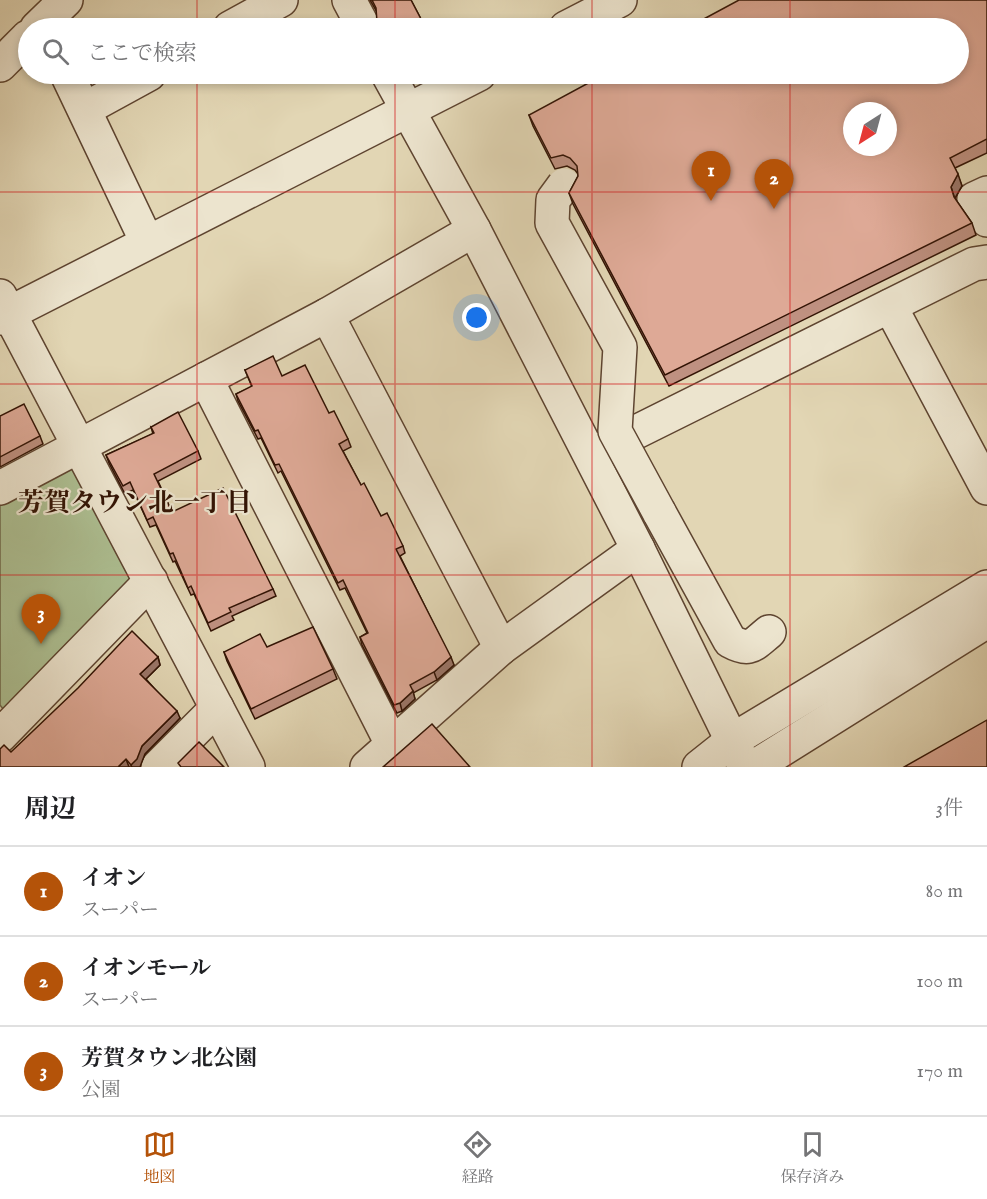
<!DOCTYPE html>
<html lang="ja">
<meta charset="utf-8">
<style>
:root{--surface:#fff;--page:#f2f2f2;--text:#202124;--muted:#757577;--line:#e0e0e0;--accent:#b45309}
body{margin:0;font-family:"IM FELL English","Noto Serif JP",serif;background:var(--page);color:var(--text)}
.compass{position:absolute;left:843px;top:102px;width:54px;height:54px;border-radius:50%;background:var(--surface);box-shadow:0 3px 9px #0003;rotate:216deg}
.you{position:absolute;left:477px;top:318px;width:21px;height:21px;margin:-15px;border:4px solid #fff;border-radius:50%;background:#1a73e8;box-shadow:0 0 0 9px #1a73e833}
.badge{display:grid;place-items:center;width:39px;height:39px;border-radius:50%;background:var(--accent);color:#fff;font-size:20px;font-weight:700}
.pin{position:absolute;translate:-50% -50px;filter:drop-shadow(0 2px 3px #0008)}
.pin::after{content:'';position:absolute;top:32px;width:21px;height:18px;background:inherit;clip-path:polygon(0 0,100% 0,50% 100%)}
.list{margin:0;padding:0;list-style:none}
h2{display:flex;justify-content:space-between;align-items:center;height:78px;margin:0;padding:0 24px;font-size:26px}
h2 small{font-size:20px;font-weight:400;color:var(--muted)}
.list li{display:grid;grid-template-columns:39px 1fr auto;gap:18px;align-items:center;box-sizing:border-box;height:90px;padding:0 24px;border-top:2px solid var(--line)}
.list b{display:block;font-size:22px;white-space:nowrap}
.list p{margin:0;font-size:20px;white-space:nowrap;color:var(--muted)}
.list em{font-size:20px;font-style:normal;color:var(--muted)}
.icon{flex:none;width:33px;height:33px;fill:none;stroke:currentColor;stroke-width:2;stroke-linecap:round;stroke-linejoin:round}
.map{position:relative;flex:none;width:987px;height:767px;overflow:hidden}
.search{position:absolute;background:var(--surface);box-shadow:0 3px 9px #0003;left:18px;right:18px;top:18px;height:66px;display:flex;align-items:center;gap:15px;box-sizing:border-box;padding:0 21px;border-radius:33px;color:var(--muted);font-size:22px}
.sheet{height:348px;background:var(--surface)}
nav{display:flex;justify-content:space-around;align-items:center;box-sizing:border-box;height:84px;border-top:2px solid var(--line);background:var(--surface);font-size:16px;color:var(--muted)}
nav a{display:grid;justify-items:center;gap:3px}
nav .on{color:var(--accent)}
.map>svg:first-child{display:block}
.green{fill:#adbf92;stroke:#70694b;stroke-width:1.5}
.lines{fill:none;stroke-linecap:round;stroke-linejoin:round}
.minor-casing{stroke:#5e4430;stroke-width:36}
.minor{stroke:#ece4ce;stroke-width:33}
.minor-bridge-casing{stroke:#5e4430;stroke-width:36;stroke-linecap:butt}
.minor-bridge{stroke:#ece4ce;stroke-width:33}
.wall{fill:#bf9181;stroke:#321304;stroke-width:1.5}
.shaded-wall{fill:#9b7669;stroke:#321304;stroke-width:1.5}
.building{fill:#dea996;stroke:#321304;stroke-width:1.5;fill-rule:evenodd}
.grid{fill:none;stroke:#d62828;stroke-width:1.5;stroke-opacity:0.55}
.labels{text-anchor:middle;stroke-width:4.5;stroke-linejoin:round;paint-order:stroke}
.neighbourhood-label{font-size:26px;font-weight:bold;fill:#321304;stroke:#ece4ce}
</style>
<div class="map">
<svg width="987" height="767" viewBox="0 0 987 767">
<rect width="100%" height="100%" fill="#e2d6b4"/>
<filter id="stains"><feTurbulence type="fractalNoise" baseFrequency=".00333" numOctaves="4"/><feColorMatrix values="0 0 0 0 .2 0 0 0 0 .09 0 0 0 0 .02 0 0 0 .5 -.17"/></filter>
<radialGradient id="worn" r=".72"><stop offset=".6" stop-color="#630" stop-opacity="0"/><stop offset="1" stop-color="#630" stop-opacity=".3"/></radialGradient>
<path class="green" d="M78,454L141,583L10,718L0,705V496Z"/>
<g class="lines">
<defs>
<g id="minor">
<path d="M349,0L364,28"/>
<path d="M37,28L66,0"/>
<path d="M230,28L281,0"/>
<path d="M566,28L620,0"/>
<path d="M0,65L28,37"/>
<path d="M67,74L147,242"/>
<path d="M388,74L474,230L638,549L745,767"/>
<path d="M85,109L149,74"/>
<path d="M987,193L974,199L987,220"/>
<path d="M0,296L248,767"/>
<path d="M890,306L987,488"/>
<path d="M327,315L501,648"/>
<path d="M0,318L479,74"/>
<path d="M206,379L392,744"/>
<path d="M594,453L974,264L987,262"/>
<path d="M0,488L327,315L474,230"/>
<path d="M659,512L730,641C750,652 753,645 769,632"/>
<path d="M0,736L151,581"/>
<path d="M158,767L217,708"/>
<path d="M367,767L501,648L638,549"/>
<path d="M699,767L733,740L987,587"/>
<path d="M754,767L987,621"/>
</g>
</defs>
<use href="#minor" class="minor-casing"/>
<use href="#minor" class="minor"/>
<defs>
<path id="minor-bridge" d="M564,185L553,200L552,223L620,347L615,431L659,512"/>
</defs>
<use href="#minor-bridge" class="minor-bridge-casing"/>
<use href="#minor-bridge" class="minor-bridge"/>
</g>
<g class="wall">
<path d="M370,0H411L422,21L425,28H379L377,22V12Z"/>
<path d="M987,0V153L955,168L962,186L955,198L956,200L972,223L976,235L669,386L573,204L569,193L578,176V174L575,170L567,166L555,169L533,126L529,115Z"/>
<path d="M245,370L282,376L329,413L348,439L351,447L343,451L361,485L381,516L403,546L405,553L400,556L454,665L437,680L413,693L415,699L402,711L397,713L362,645L360,637L367,633L345,588L340,590L281,471L278,473L261,438L258,439L238,401L236,394L252,387Z"/>
<path d="M0,416L40,436L43,444L0,467Z"/>
<path d="M151,427L198,451L201,459L158,481L172,512L273,589L276,596L232,616L234,620L211,631L194,594L191,595L175,561L173,562L156,525L150,527L133,490L125,494L109,463L106,455L153,434Z"/>
<path d="M267,647L333,669L337,679L255,719L227,661L224,652Z"/>
<path d="M158,657L160,665L146,679L180,718L145,754L139,767H0L11,752Z"/>
</g>
<g class="shaded-wall">
<path d="M958,174L962,186L955,198L958,208L951,187Z"/>
<path d="M158,657L160,665L143,682L140,674Z"/>
<path d="M451,657L454,665L437,680L434,672Z"/>
<path d="M413,691L415,699L402,711L400,703Z"/>
<path d="M177,711L180,718L145,754L140,767H132L131,765L142,746Z"/>
<path d="M126,759L129,767H118Z"/>
</g>
<g class="building">
<path d="M372,0H411L422,21L408,28H380L377,22L376,8Z"/>
<path d="M739,0H987V139L950,158L958,174L951,187L954,197L972,223L665,375L569,193L578,176L577,166L570,158L563,155L551,158L529,115L605,74H958V28H687ZM852,111H888V147H852Z"/>
<path d="M273,356L282,376L305,365L329,413L334,411L348,439L339,444L361,485L364,483L381,516L387,513L403,546L396,549L451,657L434,672L410,685L413,691L400,703L394,705L360,637L368,633L343,580L338,583L279,464L275,465L258,430L255,431L236,394L252,386L245,370Z"/>
<path d="M24,404L40,436L0,457V416Z"/>
<path d="M178,412L198,451L154,474L172,512L223,488L273,589L229,608L231,612L208,623L191,586L188,588L173,553L170,554L153,517L147,520L130,482L123,486L106,455L154,433L151,427Z"/>
<path d="M313,627L333,669L251,709L224,652L260,634L267,647Z"/>
<path d="M132,631L158,657L140,674L177,711L142,746L137,759L131,765L126,759L118,767H0V749L4,745L11,752L78,688Z"/>
<path d="M987,720V767H904Z"/>
<path d="M432,724L470,767H383Z"/>
<path d="M199,742L224,767H181L178,763Z"/>
</g>
<path class="grid" d="M197,0V28M395,0V28M592,0V28M790,0V28M197,74V767M395,74V767M592,74V767M790,74V767M0,192H987M0,384H987M0,575H987"/>
<g class="labels">
<g class="neighbourhood-label">
<text x="135" y="511">芳賀タウン北一丁目</text>
</g>
</g>
<rect width="100%" height="100%" filter="url(#stains)"/>
<rect width="100%" height="100%" fill="url(#worn)"/>
</svg>
<svg class="compass" viewBox="-18 -18 36 36"><path d="M0-13l5 13h-10z" fill="#e53935"/><path d="M0 13l5-13h-10z" fill="#757577"/></svg>
<div class="you"></div>
<div class="pin badge" style="left:711px;top:201px">1</div>
<div class="pin badge" style="left:774px;top:209px">2</div>
<div class="pin badge" style="left:41px;top:644px">3</div>
<div class="search"><svg class="icon" aria-label="search" viewBox="0 0 24 24"><circle cx="10" cy="10" r="6"/><path d="M15 15l6 6"/></svg>ここで検索</div>
</div>
<section class="sheet">
<h2>周辺<small>3件</small></h2>
<ul class="list">
<li><span class="badge">1</span><div><b>イオン</b><p>スーパー</p></div><em>80 m</em></li>
<li><span class="badge">2</span><div><b>イオンモール</b><p>スーパー</p></div><em>100 m</em></li>
<li><span class="badge">3</span><div><b>芳賀タウン北公園</b><p>公園</p></div><em>170 m</em></li>
</ul>
</section>
<nav>
<a class="on"><svg class="icon" aria-label="map" viewBox="0 0 24 24"><path d="M3 6l6-2 6 2 6-2v14l-6 2-6-2-6 2zM9 4v14M15 6v14"/></svg>地図</a>
<a><svg class="icon" aria-label="directions" viewBox="0 0 24 24"><path d="M12 3l9 9-9 9-9-9zM9 14v-3h6M13 9l2 2-2 2"/></svg>経路</a>
<a><svg class="icon" aria-label="saved" viewBox="0 0 24 24"><path d="M7 4h10v16l-5-4-5 4z"/></svg>保存済み</a>
</nav>
